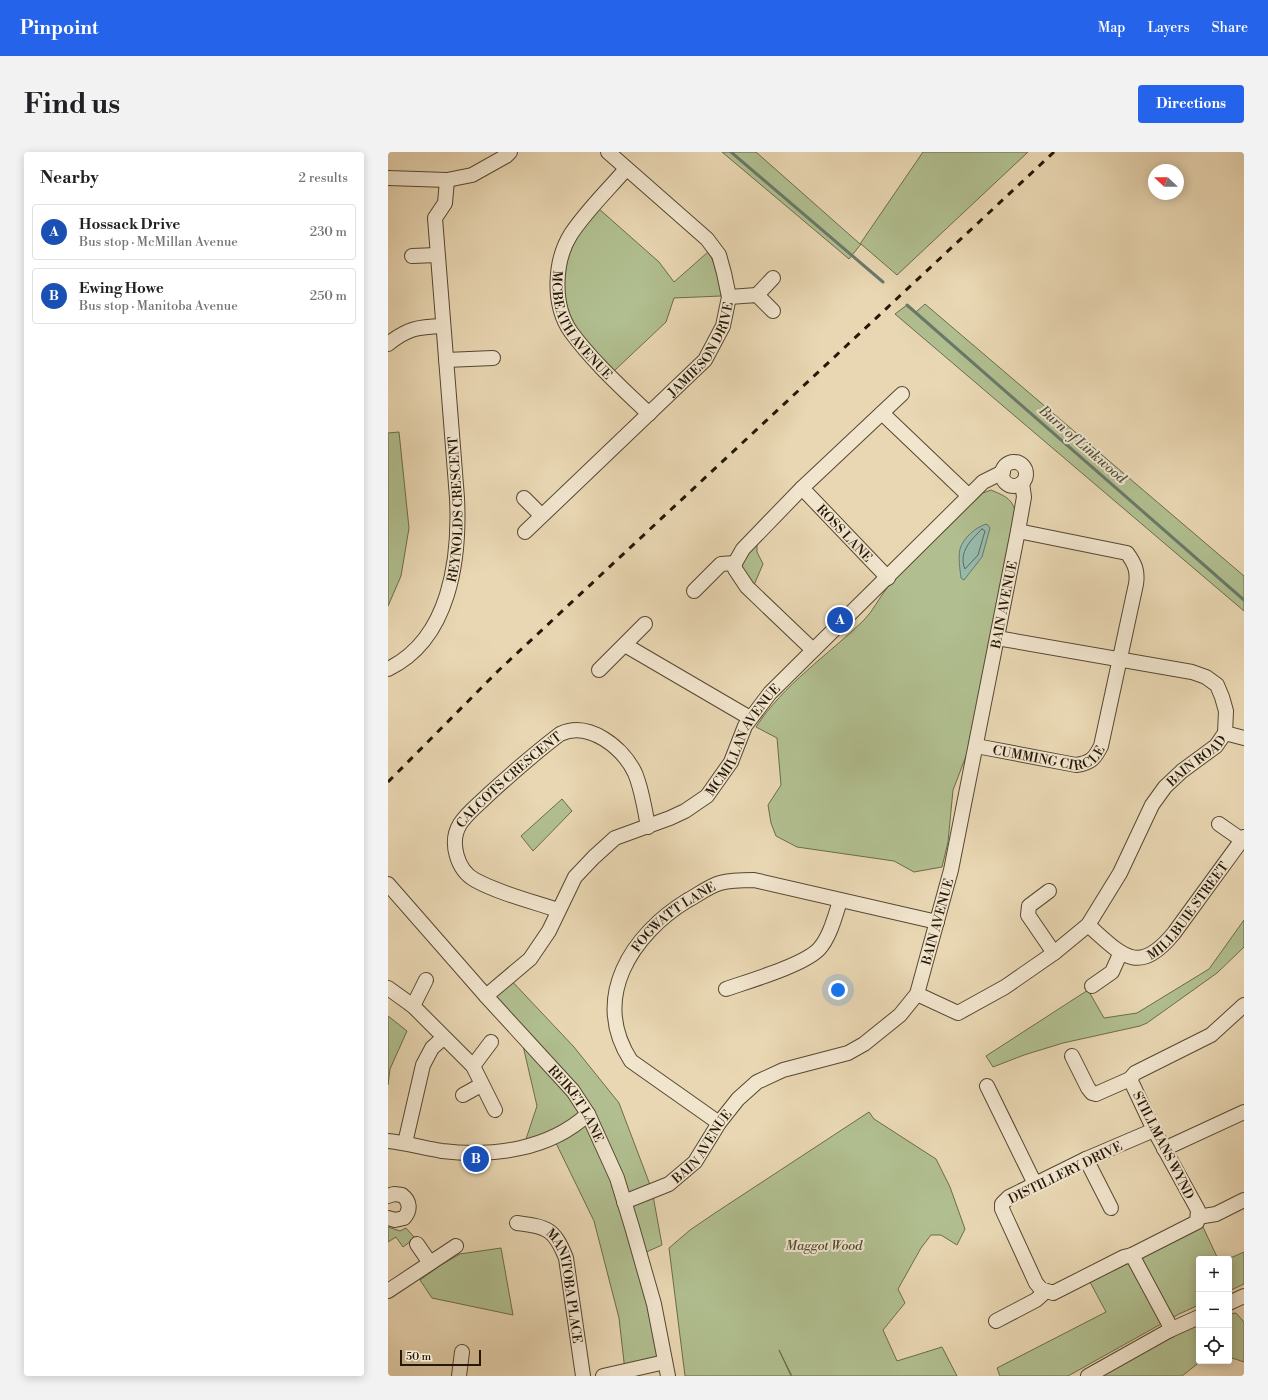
<!DOCTYPE html>
<meta charset="utf-8">
<style>
:root{--surface:#fff;--page:#f2f2f2;--text:#202124;--muted:#757577;--line:#e0e0e0;--accent:#2563eb}
body{margin:0;font-family:"Libre Bodoni",serif;background:var(--page);color:var(--text)}
.controls{position:absolute;right:12px;bottom:12px;display:grid;overflow:hidden;border-radius:4px;box-shadow:0 2px 10px #0003}
.controls button{width:36px;height:36px;display:grid;place-items:center;padding:0;border:0;border-bottom:1px solid var(--line);background:var(--surface);color:var(--text);font:20px sans-serif}
.compass{position:absolute;left:760px;top:12px;width:36px;height:36px;border-radius:50%;background:var(--surface);box-shadow:0 2px 10px #0003;rotate:292deg}
.scale{position:absolute;left:12px;bottom:10px;width:81px;box-sizing:border-box;padding-left:4px;border:2px solid #251806;border-top:0;font-size:11px;line-height:14px;white-space:nowrap;color:#251806;-webkit-text-stroke:3px #f1e5ce;paint-order:stroke}
.you{position:absolute;left:450px;top:838px;width:14px;height:14px;margin:-10px;border:3px solid #fff;border-radius:50%;background:#1a73e8;box-shadow:0 0 0 6px #1a73e833}
.badge{display:grid;place-items:center;width:26px;height:26px;border-radius:50%;background:var(--accent);color:#fff;font-size:13px;font-weight:700}
.pin{position:absolute;translate:-50% -50%;border:2px solid #fff;box-shadow:0 1px 4px #0006}
.list{margin:0;padding:0;list-style:none}
h2{display:flex;justify-content:space-between;align-items:center;height:52px;margin:0;padding:0 16px;font-size:17px}
h2 small{font-size:13px;font-weight:400;color:var(--muted)}
.list li{display:grid;grid-template-columns:26px 1fr auto;gap:12px;align-items:center;box-sizing:border-box;height:56px;margin:0 8px 8px;padding:0 8px;border:1px solid var(--line);border-radius:4px}
.list b{display:block;font-size:15px;white-space:nowrap}
.list p{margin:0;font-size:13px;white-space:nowrap;color:var(--muted)}
.list em{font-size:13px;font-style:normal;color:var(--muted)}
.icon{flex:none;width:22px;height:22px;fill:none;stroke:currentColor;stroke-width:2;stroke-linecap:round;stroke-linejoin:round}
.map{position:relative;flex:none;width:856px;height:1224px;overflow:hidden;border-radius:4px}
header{display:flex;align-items:center;gap:24px;box-sizing:border-box;height:56px;padding:0 20px;background:var(--accent);color:#fff}
header strong{font-size:19px}
nav{display:flex;gap:22px;margin-inline-start:auto;font-size:14px}
.intro{display:flex;align-items:center;justify-content:space-between;box-sizing:border-box;height:96px;padding:0 24px}
h1{margin:0;font-size:28px}
.button{padding:10px 18px;border-radius:4px;background:var(--accent);color:#fff;font-size:14px;font-weight:700}
main{display:flex;gap:24px;padding:0 24px}
aside{flex:1;background:var(--surface);border-radius:4px;box-shadow:0 2px 10px #0003}
.map>svg:first-child{display:block}
.green{fill:#b1bf90;stroke:#6b6c4b}
.water{fill:#97baac;stroke:#69796a}
.lines{fill:none;stroke-linecap:round;stroke-linejoin:round}
.shore{stroke:#5e6959;stroke-width:1}
.stream{stroke:#69796a;stroke-width:3}
.minor-casing{stroke:#564831;stroke-width:16}
.minor{stroke:#f1e5ce;stroke-width:14}
.rail{stroke:#251806;stroke-width:3;stroke-dasharray:7 7;stroke-linecap:butt}
.labels{text-anchor:middle;stroke-width:4;stroke-linejoin:round;paint-order:stroke}
.street-label{font-size:13px;fill:#251806;stroke:#f1e5ce}
.park-label{font-size:13px;font-style:italic;fill:#4f4a2f;stroke:#f1e5ce}
.water-label{font-size:14px;font-style:italic;fill:#4d5140;stroke:#f1e5ce}
</style>
<header>
<strong>Pinpoint</strong>
<nav><a>Map</a><a>Layers</a><a>Share</a></nav>
</header>
<div class="intro"><h1>Find us</h1><a class="button">Directions</a></div>
<main>
<aside>
<h2>Nearby<small>2 results</small></h2>
<ul class="list">
<li><span class="badge" style="background:#1a4fb4">A</span><div><b>Hossack Drive</b><p>Bus stop · McMillan Avenue</p></div><em>230 m</em></li>
<li><span class="badge" style="background:#1a4fb4">B</span><div><b>Ewing Howe</b><p>Bus stop · Manitoba Avenue</p></div><em>250 m</em></li>
</ul>
</aside>
<div class="map">
<svg width="856" height="1224" viewBox="0 0 856 1224">
<rect width="100%" height="100%" fill="#e9d7b3"/>
<filter id="stains"><feTurbulence type="fractalNoise" baseFrequency=".005" numOctaves="4"/><feColorMatrix values="0 0 0 0 .2 0 0 0 0 .09 0 0 0 0 .02 0 0 0 .5 -.17"/></filter>
<radialGradient id="worn" r=".72"><stop offset=".6" stop-color="#630" stop-opacity="0"/><stop offset="1" stop-color="#630" stop-opacity=".3"/></radialGradient>
<g class="green">
<path d="M334,0H368L472,92L535,0H640L509,123L473,92L461,107Z"/>
<path d="M210,56L271,110L286,130L320,100C329,114 333,127 333,144L286,146L278,170L226,219L211,205L184,172L177,155L175,117L187,85Z"/>
<path d="M537,152L856,424V459L507,162L519,153L528,160Z"/>
<path d="M11,280L21,376L13,424L0,454V281Z"/>
<path d="M603,338C614,343 623,345 627,358L580,599L565,638L560,690L554,715L526,720L506,709L409,695L388,684L383,671L380,653L393,633L389,586L368,575C395,533 440,503 476,468C485,459 491,446 499,436C528,403 562,371 595,341Z"/>
<path d="M369,390V400L375,412L366,433L359,435L350,403Z"/>
<path d="M174,647L184,659L145,699L133,684Z"/>
<path d="M856,768V795L829,821L759,871L752,874L675,891L636,903L605,915L598,904L700,838L716,866L749,861L821,817Z"/>
<path d="M120,825L186,895L231,951L264,1038L274,1093L256,1101L277,1210L237,1219L231,1166L206,1069L165,985L135,996L149,954L133,885L98,844Z"/>
<path d="M0,864L19,879L2,917L0,933Z"/>
<path d="M481,960L486,967L548,1007L562,1035L577,1077L569,1093L553,1083H543L533,1096L510,1137L517,1151L495,1178L509,1209L554,1195L569,1224H404L391,1198L403,1224H297L281,1096L302,1078L327,1061Z"/>
<path d="M0,1075L12,1079L18,1076L27,1086L15,1095L8,1085L0,1090Z"/>
<path d="M815,1075L830,1107H811V1153L791,1162L680,1224H612L609,1216L718,1160L702,1130Z"/>
<path d="M113,1096L125,1163L44,1146L32,1128L53,1113L72,1102Z"/>
<path d="M856,1100V1132L841,1139L840,1107Z"/>
<path d="M848,1161L856,1170V1210L841,1205V1162Z"/>
<path d="M811,1170V1209H813L794,1224H700Z"/>
</g>
<path class="water" d="M599,372L602,376L594,405L576,428L573,426C572,417 570,406 572,397C575,386 589,374 599,372Z"/>
<g class="lines">
<path class="shore" d="M594,377L597,379L590,403L577,417C570,400 583,388 594,377Z"/>
<g class="stream">
<path d="M343,0L495,130"/>
<path d="M519,153L856,448"/>
</g>
<defs>
<g id="minor">
<path id="s1" d="M238,17C220,38 199,58 183,82C166,109 164,153 183,180C205,210 234,236 261,262"/>
<path d="M0,26L59,28L84,23L118,4L122,0"/>
<path d="M24,104L49,103"/>
<path d="M369,143L385,126"/>
<path d="M341,145L369,143L385,159"/>
<path d="M0,192C20,176 30,175 55,174"/>
<path d="M58,208L105,206"/>
<path d="M494,261L581,344"/>
<circle cx="626" cy="322" r="12"/>
<path id="s2" d="M414,336L500,426"/>
<path d="M136,346L153,363"/>
<path id="s3" d="M137,380L317,208L335,174L341,145L336,121L331,103L319,87L220,0"/>
<path d="M306,439L333,412L347,411"/>
<path d="M237,493L362,566"/>
<path d="M425,498L359,435L347,417V411L355,397L414,336L514,242"/>
<path id="s4" d="M0,517C62,487 72,407 69,346L47,66L57,51L59,28"/>
<path d="M211,518L257,472"/>
<path d="M837,581L856,586"/>
<path id="s5" d="M588,594L688,613C703,611 707,606 713,594L748,432C750,419 747,412 739,401L630,379"/>
<path d="M831,672L854,688"/>
<path id="s6" d="M0,732L98,844L185,939L200,962L229,1026L244,1075L266,1152L280,1224"/>
<path d="M661,739L641,754L640,763L666,801"/>
<path id="s7" d="M170,758C143,749 113,742 87,728C69,718 61,690 72,672C79,661 91,652 100,643C123,622 147,601 172,582C201,568 235,596 247,621C254,638 257,658 260,675"/>
<path id="s8" d="M700,773C734,803 750,825 786,781L856,685"/>
<path d="M704,834L724,820L732,802"/>
<path d="M0,836L25,854L85,914L107,958"/>
<path d="M338,837C361,829 416,813 431,797C442,785 447,764 452,749"/>
<path id="s9" d="M529,842L570,861L617,835L666,801L700,773L732,721L764,653L777,635L794,619L828,594L837,581L838,559L834,545L829,533L818,525L804,520L609,486"/>
<path id="s10" d="M98,844L142,807L161,779L187,725L206,705L227,686L282,666L297,659L319,644L343,610L357,574L382,541L581,344L595,330L615,320"/>
<path d="M25,854L38,828"/>
<path d="M684,904L700,936L704,941L708,942L742,927"/>
<path d="M85,914L103,890"/>
<path d="M599,934L647,1032"/>
<path d="M75,943L93,933"/>
<path id="s11" d="M331,971L243,909C202,846 244,782 300,748C310,743 321,734 332,731C343,728 354,728 366,728L549,770"/>
<path d="M766,978L698,1007L621,1045L614,1052V1057L648,1131L653,1137L665,1141L736,1105L744,1103L809,1070L810,1058L766,978L742,927L747,921L823,883L856,853"/>
<path d="M0,989C18,991 36,996 54,999C105,1005 161,998 200,962"/>
<path d="M17,991L35,913L44,896L55,886"/>
<path d="M776,997L856,960"/>
<path d="M698,1007L723,1056"/>
<path d="M0,1044L6,1042L14,1043C22,1049 23,1058 16,1066L7,1068L0,1066"/>
<path id="s12" d="M236,1050L281,1032L307,1010L331,971L350,947L369,930L395,918L460,901L476,892L512,863L529,842L563,718L630,379L636,345L634,331"/>
<path d="M810,1065L828,1062L856,1048"/>
<path id="s13" d="M129,1071C159,1075 166,1076 178,1106L195,1224"/>
<path d="M29,1092L42,1111"/>
<path d="M744,1103L781,1172L782,1178"/>
<path d="M0,1139L68,1094"/>
<path d="M841,1151L856,1144"/>
<path d="M608,1169L648,1148L658,1139"/>
<path d="M71,1224L74,1200"/>
<path d="M215,1224L277,1210"/>
<path d="M700,1224L782,1178L811,1165"/>
</g>
</defs>
<use href="#minor" class="minor-casing"/>
<use href="#minor" class="minor"/>
<path class="rail" d="M0,630L110,519L666,0"/>
</g>
<g class="labels">
<g class="street-label">
<text dy="5" stroke="none"><textPath href="#s1" startOffset="186">MCBEATH AVENUE</textPath></text>
<text dy="5" stroke="none"><textPath href="#s3" startOffset="256">JAMIESON DRIVE</textPath></text>
<text dy="5" stroke="none"><textPath href="#s4" startOffset="184">REYNOLDS CRESCENT</textPath></text>
<text dy="5" stroke="none"><textPath href="#s2" startOffset="62">ROSS LANE</textPath></text>
<text dy="5" stroke="none"><textPath href="#s12" startOffset="771">BAIN AVENUE</textPath></text>
<text dy="5" stroke="none"><textPath href="#s10" startOffset="376">MCMILLAN AVENUE</textPath></text>
<text dy="5" stroke="none"><textPath href="#s5" startOffset="76">CUMMING CIRCLE</textPath></text>
<text dy="5" stroke="none"><textPath href="#s9" startOffset="402">BAIN ROAD</textPath></text>
<text dy="5" stroke="none"><textPath href="#s7" startOffset="218">CALCOTS CRESCENT</textPath></text>
<text dy="5" stroke="none"><textPath href="#s8" startOffset="132">MILLBUIE STREET</textPath></text>
<text dy="5" stroke="none"><textPath href="#s11" startOffset="278">FOGWATT LANE</textPath></text>
<text dy="5" stroke="none"><textPath href="#s12" startOffset="447">BAIN AVENUE</textPath></text>
<text dy="5" stroke="none"><textPath href="#s6" startOffset="290">REIKET LANE</textPath></text>
<text dy="5" stroke="none"><textPath href="#s12" startOffset="99">BAIN AVENUE</textPath></text>
<text transform="translate(776 993) rotate(63)" y="5">STILLMANS WYND</text>
<text transform="translate(677 1020) rotate(-26)" y="5">DISTILLERY DRIVE</text>
<text dy="5" stroke="none"><textPath href="#s13" startOffset="92">MANITOBA PLACE</textPath></text>
</g>
<g class="park-label">
<text x="436" y="1098">Maggot Wood</text>
</g>
<g class="water-label">
<text transform="translate(695 292) rotate(41)" y="5">Burn of Linkwood</text>
</g>
</g>
<rect width="100%" height="100%" filter="url(#stains)"/>
<rect width="100%" height="100%" fill="url(#worn)"/>
</svg>
<div class="controls">
<button>+</button>
<button>−</button>
<button><svg class="icon" aria-label="locate" viewBox="0 0 24 24"><circle cx="12" cy="12" r="6"/><path d="M12 2v4M12 18v4M2 12h4M18 12h4"/></svg></button>
</div>
<svg class="compass" viewBox="-18 -18 36 36"><path d="M0-13l5 13h-10z" fill="#e53935"/><path d="M0 13l5-13h-10z" fill="#757577"/></svg>
<div class="scale">50 m</div>
<div class="you"></div>
<div class="pin badge" style="left:452px;top:468px;background:#1a4fb4">A</div>
<div class="pin badge" style="left:88px;top:1007px;background:#1a4fb4">B</div>
</div>
</main>
